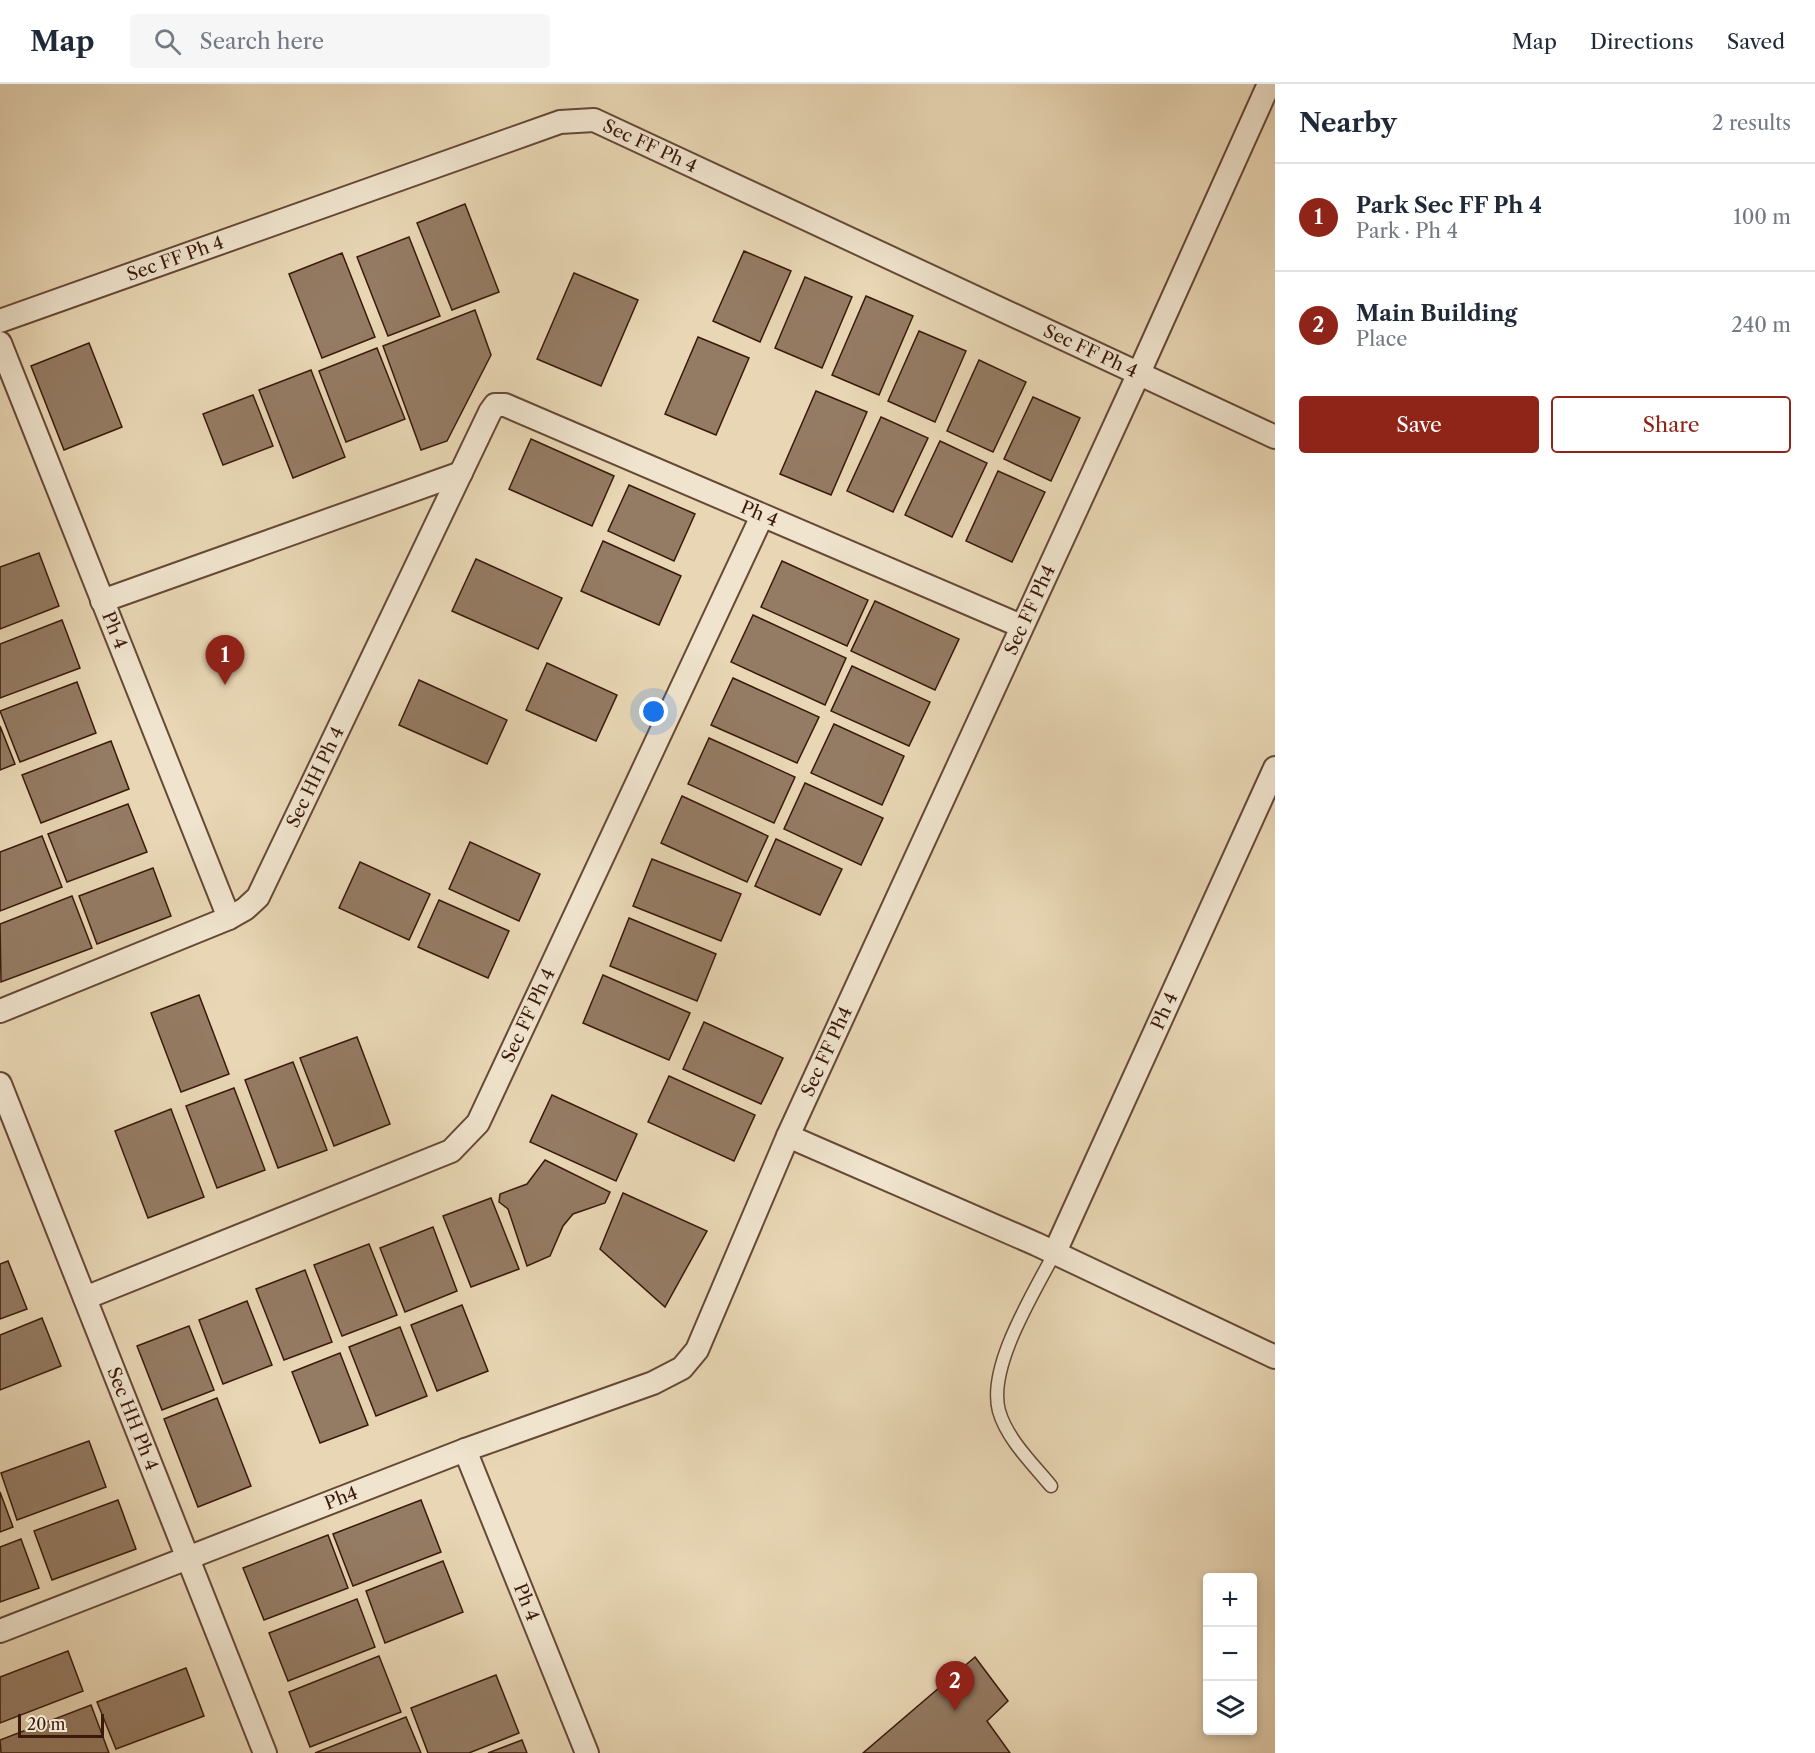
<!DOCTYPE html>
<meta charset="utf-8">
<style>
:root{--surface:#fff;--page:#f6f6f7;--text:#1f2937;--muted:#747a83;--line:#e0e1e3;--accent:#8f2418}
body{margin:0;font-family:"Libre Caslon Text",serif;background:var(--page);color:var(--text)}
.controls{position:absolute;right:18px;bottom:18px;display:grid;overflow:hidden;border-radius:6px;box-shadow:0 3px 9px #0003}
.controls button{width:54px;height:54px;display:grid;place-items:center;padding:0;border:0;border-bottom:2px solid var(--line);background:var(--surface);color:var(--text);font:30px sans-serif}
.scale{position:absolute;left:18px;bottom:15px;width:86px;box-sizing:border-box;padding-left:6px;border:3px solid #3a190b;border-top:0;font-size:16px;line-height:21px;white-space:nowrap;color:#3a190b;-webkit-text-stroke:4px #f0e4ce;paint-order:stroke}
.you{position:absolute;left:654px;top:628px;width:21px;height:21px;margin:-15px;border:4px solid #fff;border-radius:50%;background:#1a73e8;box-shadow:0 0 0 9px #1a73e833}
.badge{display:grid;place-items:center;width:39px;height:39px;border-radius:50%;background:var(--accent);color:#fff;font-size:20px;font-weight:700}
.pin{position:absolute;translate:-50% -50px;filter:drop-shadow(0 2px 3px #0008)}
.pin::after{content:'';position:absolute;top:32px;width:21px;height:18px;background:inherit;clip-path:polygon(0 0,100% 0,50% 100%)}
.list{margin:0;padding:0;list-style:none}
h2{display:flex;justify-content:space-between;align-items:center;height:78px;margin:0;padding:0 24px;font-size:26px}
h2 small{font-size:20px;font-weight:400;color:var(--muted)}
.list li{display:grid;grid-template-columns:39px 1fr auto;gap:18px;align-items:center;box-sizing:border-box;height:108px;padding:0 24px;border-top:2px solid var(--line)}
.list b{display:block;font-size:22px;white-space:nowrap}
.list p{margin:0;font-size:20px;white-space:nowrap;color:var(--muted)}
.list em{font-size:20px;font-style:normal;color:var(--muted)}
.actions{display:flex;gap:12px;padding:18px 24px}
.actions a{flex:1;padding:14px 0;border:2px solid var(--accent);border-radius:6px;text-align:center;font-size:21px;color:var(--accent)}
.actions .main{background:var(--accent);color:#fff}
.icon{flex:none;width:33px;height:33px;fill:none;stroke:currentColor;stroke-width:2;stroke-linecap:round;stroke-linejoin:round}
.map{position:relative;flex:none;width:1275px;height:1669px;overflow:hidden}
header{display:flex;align-items:center;gap:36px;box-sizing:border-box;height:84px;padding:0 30px;background:var(--surface);border-bottom:2px solid var(--line)}
header strong{font-size:28px}
nav{display:flex;gap:33px;margin-inline-start:auto;font-size:21px}
.search{width:420px;height:54px;background:var(--page);display:flex;align-items:center;gap:15px;box-sizing:border-box;padding:0 21px;border-radius:6px;color:var(--muted);font-size:22px}
main{display:flex}
aside{flex:1;background:var(--surface)}
.map>svg:first-child{display:block}
.building{fill:#947b63;stroke:#3a190b;stroke-width:1.5}
.lines{fill:none;stroke-linecap:round;stroke-linejoin:round}
.service-casing{stroke:#664835;stroke-width:15}
.minor-casing{stroke:#664835;stroke-width:26}
.service{stroke:#f0e4ce;stroke-width:12}
.minor{stroke:#f0e4ce;stroke-width:22}
.labels{text-anchor:middle;stroke-width:6;stroke-linejoin:round;paint-order:stroke}
.street-label{font-size:18px;fill:#3a190b;stroke:#f0e4ce}
</style>
<header>
<strong>Map</strong>
<div class="search"><svg class="icon" aria-label="search" viewBox="0 0 24 24"><circle cx="10" cy="10" r="6"/><path d="M15 15l6 6"/></svg>Search here</div>
<nav><a>Map</a><a>Directions</a><a>Saved</a></nav>
</header>
<main>
<div class="map">
<svg width="1275" height="1669" viewBox="0 0 1275 1669">
<rect width="100%" height="100%" fill="#e8d6b4"/>
<filter id="stains"><feTurbulence type="fractalNoise" baseFrequency=".00333" numOctaves="4"/><feColorMatrix values="0 0 0 0 .2 0 0 0 0 .09 0 0 0 0 .02 0 0 0 .5 -.17"/></filter>
<radialGradient id="worn" r=".72"><stop offset=".6" stop-color="#630" stop-opacity="0"/><stop offset="1" stop-color="#630" stop-opacity=".3"/></radialGradient>
<g class="building">
<path d="M465,120L499,208L452,226L417,139Z"/>
<path d="M409,153L440,232L388,252L357,173Z"/>
<path d="M744,167L791,187L760,258L713,237Z"/>
<path d="M342,169L375,253L322,274L289,190Z"/>
<path d="M574,189L638,216L601,302L537,275Z"/>
<path d="M805,193L852,213L822,284L775,264Z"/>
<path d="M866,212L913,232L879,311L832,291Z"/>
<path d="M475,226L491,271L447,357L421,366L383,262Z"/>
<path d="M919,247L966,267L935,338L888,317Z"/>
<path d="M698,253L749,274L716,351L665,330Z"/>
<path d="M89,259L122,343L64,366L31,282Z"/>
<path d="M377,264L405,335L346,358L319,287Z"/>
<path d="M979,276L1026,298L993,368L947,347Z"/>
<path d="M311,286L345,373L293,394L259,306Z"/>
<path d="M816,307L867,328L831,411L780,390Z"/>
<path d="M253,311L273,362L223,381L203,330Z"/>
<path d="M1033,313L1080,334L1051,397L1004,375Z"/>
<path d="M881,333L928,354L893,428L847,407Z"/>
<path d="M531,355L614,392L592,442L509,405Z"/>
<path d="M940,357L987,379L952,453L905,431Z"/>
<path d="M998,387L1045,408L1012,478L966,457Z"/>
<path d="M629,401L695,430L674,477L608,447Z"/>
<path d="M603,457L681,492L659,541L581,507Z"/>
<path d="M39,469L59,522L0,545V483Z"/>
<path d="M476,475L562,514L538,565L452,527Z"/>
<path d="M782,477L868,516L847,562L761,523Z"/>
<path d="M875,517L959,555L935,606L851,567Z"/>
<path d="M753,531L846,574L825,621L731,578Z"/>
<path d="M62,536L80,584L0,614V560Z"/>
<path d="M547,579L617,611L596,657L526,626Z"/>
<path d="M852,582L930,618L909,662L831,627Z"/>
<path d="M733,594L819,633L797,679L711,641Z"/>
<path d="M419,596L507,636L487,680L399,641Z"/>
<path d="M77,598L96,649L20,678L0,627Z"/>
<path d="M834,640L904,672L882,721L811,689Z"/>
<path d="M0,642L15,680L0,686Z"/>
<path d="M709,654L795,693L774,739L688,700Z"/>
<path d="M111,657L129,705L41,739L22,691Z"/>
<path d="M805,699L883,734L861,781L784,745Z"/>
<path d="M682,712L768,752L747,798L661,759Z"/>
<path d="M128,720L147,768L67,798L48,750Z"/>
<path d="M42,752L62,803L0,827V768Z"/>
<path d="M776,755L842,785L820,831L755,802Z"/>
<path d="M470,758L540,790L519,837L449,805Z"/>
<path d="M652,775L741,810L721,857L633,822Z"/>
<path d="M360,778L430,810L409,856L339,824Z"/>
<path d="M153,784L171,832L97,860L79,812Z"/>
<path d="M72,812L92,864L1,898L0,840Z"/>
<path d="M439,816L509,847L488,894L418,863Z"/>
<path d="M629,834L716,870L697,917L610,882Z"/>
<path d="M603,891L690,929L669,976L583,939Z"/>
<path d="M199,911L229,990L181,1008L151,929Z"/>
<path d="M704,938L783,974L761,1020L683,985Z"/>
<path d="M357,953L390,1040L334,1062L300,974Z"/>
<path d="M293,978L327,1066L278,1084L245,996Z"/>
<path d="M669,992L755,1031L734,1077L648,1038Z"/>
<path d="M234,1004L265,1086L217,1104L186,1022Z"/>
<path d="M552,1011L637,1050L616,1097L530,1058Z"/>
<path d="M171,1025L204,1113L148,1134L115,1047Z"/>
<path d="M545,1076L610,1108L605,1119L573,1130L563,1142L550,1172L527,1182L508,1125L499,1118L500,1110L527,1100Z"/>
<path d="M623,1109L707,1147L665,1223L600,1165Z"/>
<path d="M491,1114L519,1185L471,1203L443,1132Z"/>
<path d="M433,1143L457,1207L405,1228L380,1164Z"/>
<path d="M369,1160L397,1231L342,1252L314,1181Z"/>
<path d="M8,1177L27,1225L0,1235V1180Z"/>
<path d="M305,1186L332,1258L284,1276L256,1205Z"/>
<path d="M247,1217L272,1281L223,1300L199,1236Z"/>
<path d="M462,1221L488,1287L437,1307L411,1241Z"/>
<path d="M42,1234L61,1282L0,1306V1251Z"/>
<path d="M189,1242L214,1306L162,1326L137,1262Z"/>
<path d="M400,1243L427,1312L376,1332L349,1263Z"/>
<path d="M340,1269L368,1341L320,1359L292,1288Z"/>
<path d="M217,1314L251,1402L198,1423L164,1335Z"/>
<path d="M89,1357L106,1403L17,1436L1,1389Z"/>
<path d="M0,1408L13,1443L0,1448Z"/>
<path d="M118,1416L136,1465L52,1496L34,1447Z"/>
<path d="M421,1416L441,1468L353,1502L333,1450Z"/>
<path d="M328,1451L348,1504L264,1536L243,1484Z"/>
<path d="M21,1455L39,1504L0,1518V1463Z"/>
<path d="M443,1477L463,1528L385,1559L366,1507Z"/>
<path d="M357,1515L375,1563L288,1597L269,1549Z"/>
<path d="M68,1567L83,1607L0,1639V1593Z"/>
<path d="M379,1572L401,1628L310,1663L289,1608Z"/>
<path d="M975,1573L1008,1617L987,1637L1010,1669H863Z"/>
<path d="M186,1584L204,1632L116,1665L97,1618Z"/>
<path d="M496,1591L519,1649L469,1669H428L411,1624Z"/>
<path d="M91,1621L109,1669H1L0,1656Z"/>
<path d="M406,1633L421,1669H315Z"/>
<path d="M522,1656L527,1669H488Z"/>
</g>
<g class="lines">
<defs>
<path id="service" d="M1051,1402C1032,1379 1007,1355 999,1327C987,1283 1034,1209 1054,1170"/>
<g id="minor">
<path id="s1" d="M0,237L560,38L594,36L1275,353"/>
<path id="s2" d="M0,259L229,834"/>
<path d="M102,517L461,389"/>
<path id="s3" d="M0,927L229,834L245,825L258,813L490,328L495,321H505L1021,542"/>
<path id="s4" d="M0,1000L265,1669"/>
<path d="M788,1052L1036,1160L1275,1273"/>
<path id="s5" d="M1054,1170L1275,684"/>
<path id="s6" d="M85,1214L451,1067L478,1039L762,432"/>
<path id="s7" d="M465,1366L587,1669"/>
<path id="s8" d="M0,1547L465,1366L653,1299L682,1284L697,1266L788,1052L1138,291L1269,0"/>
</g>
</defs>
<use href="#service" class="service-casing"/>
<use href="#minor" class="minor-casing"/>
<use href="#service" class="service"/>
<use href="#minor" class="minor"/>
</g>
<g class="labels">
<g class="street-label">
<text dy="6" stroke="none"><textPath href="#s1" startOffset="690">Sec FF Ph 4</textPath></text>
<text dy="6" stroke="none"><textPath href="#s1" startOffset="186">Sec FF Ph 4</textPath></text>
<text dy="6" stroke="none"><textPath href="#s1" startOffset="1176">Sec FF Ph 4</textPath></text>
<text dy="6" stroke="none"><textPath href="#s3" startOffset="1116">Ph 4</textPath></text>
<text dy="6" stroke="none"><textPath href="#s8" startOffset="1566">Sec FF Ph4</textPath></text>
<text dy="6" stroke="none"><textPath href="#s2" startOffset="309">Ph 4</textPath></text>
<text dy="6" stroke="none"><textPath href="#s3" startOffset="416">Sec HH Ph 4</textPath></text>
<text dy="6" stroke="none"><textPath href="#s5" startOffset="267">Ph 4</textPath></text>
<text dy="6" stroke="none"><textPath href="#s6" startOffset="552">Sec FF Ph 4</textPath></text>
<text dy="6" stroke="none"><textPath href="#s8" startOffset="1080">Sec FF Ph4</textPath></text>
<text dy="6" stroke="none"><textPath href="#s4" startOffset="360">Sec HH Ph 4</textPath></text>
<text dy="6" stroke="none"><textPath href="#s8" startOffset="366">Ph4</textPath></text>
<text dy="6" stroke="none"><textPath href="#s7" startOffset="164">Ph 4</textPath></text>
</g>
</g>
<rect width="100%" height="100%" filter="url(#stains)"/>
<rect width="100%" height="100%" fill="url(#worn)"/>
</svg>
<div class="controls">
<button>+</button>
<button>−</button>
<button><svg class="icon" aria-label="layers" viewBox="0 0 24 24"><path d="M12 4l9 5-9 5-9-5zM3 14l9 5 9-5"/></svg></button>
</div>
<div class="scale">20 m</div>
<div class="you"></div>
<div class="pin badge" style="left:225px;top:601px">1</div>
<div class="pin badge" style="left:955px;top:1627px">2</div>
</div>
<aside>
<h2>Nearby<small>2 results</small></h2>
<ul class="list">
<li><span class="badge">1</span><div><b>Park Sec FF Ph 4</b><p>Park · Ph 4</p></div><em>100 m</em></li>
<li><span class="badge">2</span><div><b>Main Building</b><p>Place</p></div><em>240 m</em></li>
</ul>
<div class="actions"><a class="main">Save</a><a>Share</a></div>
</aside>
</main>
